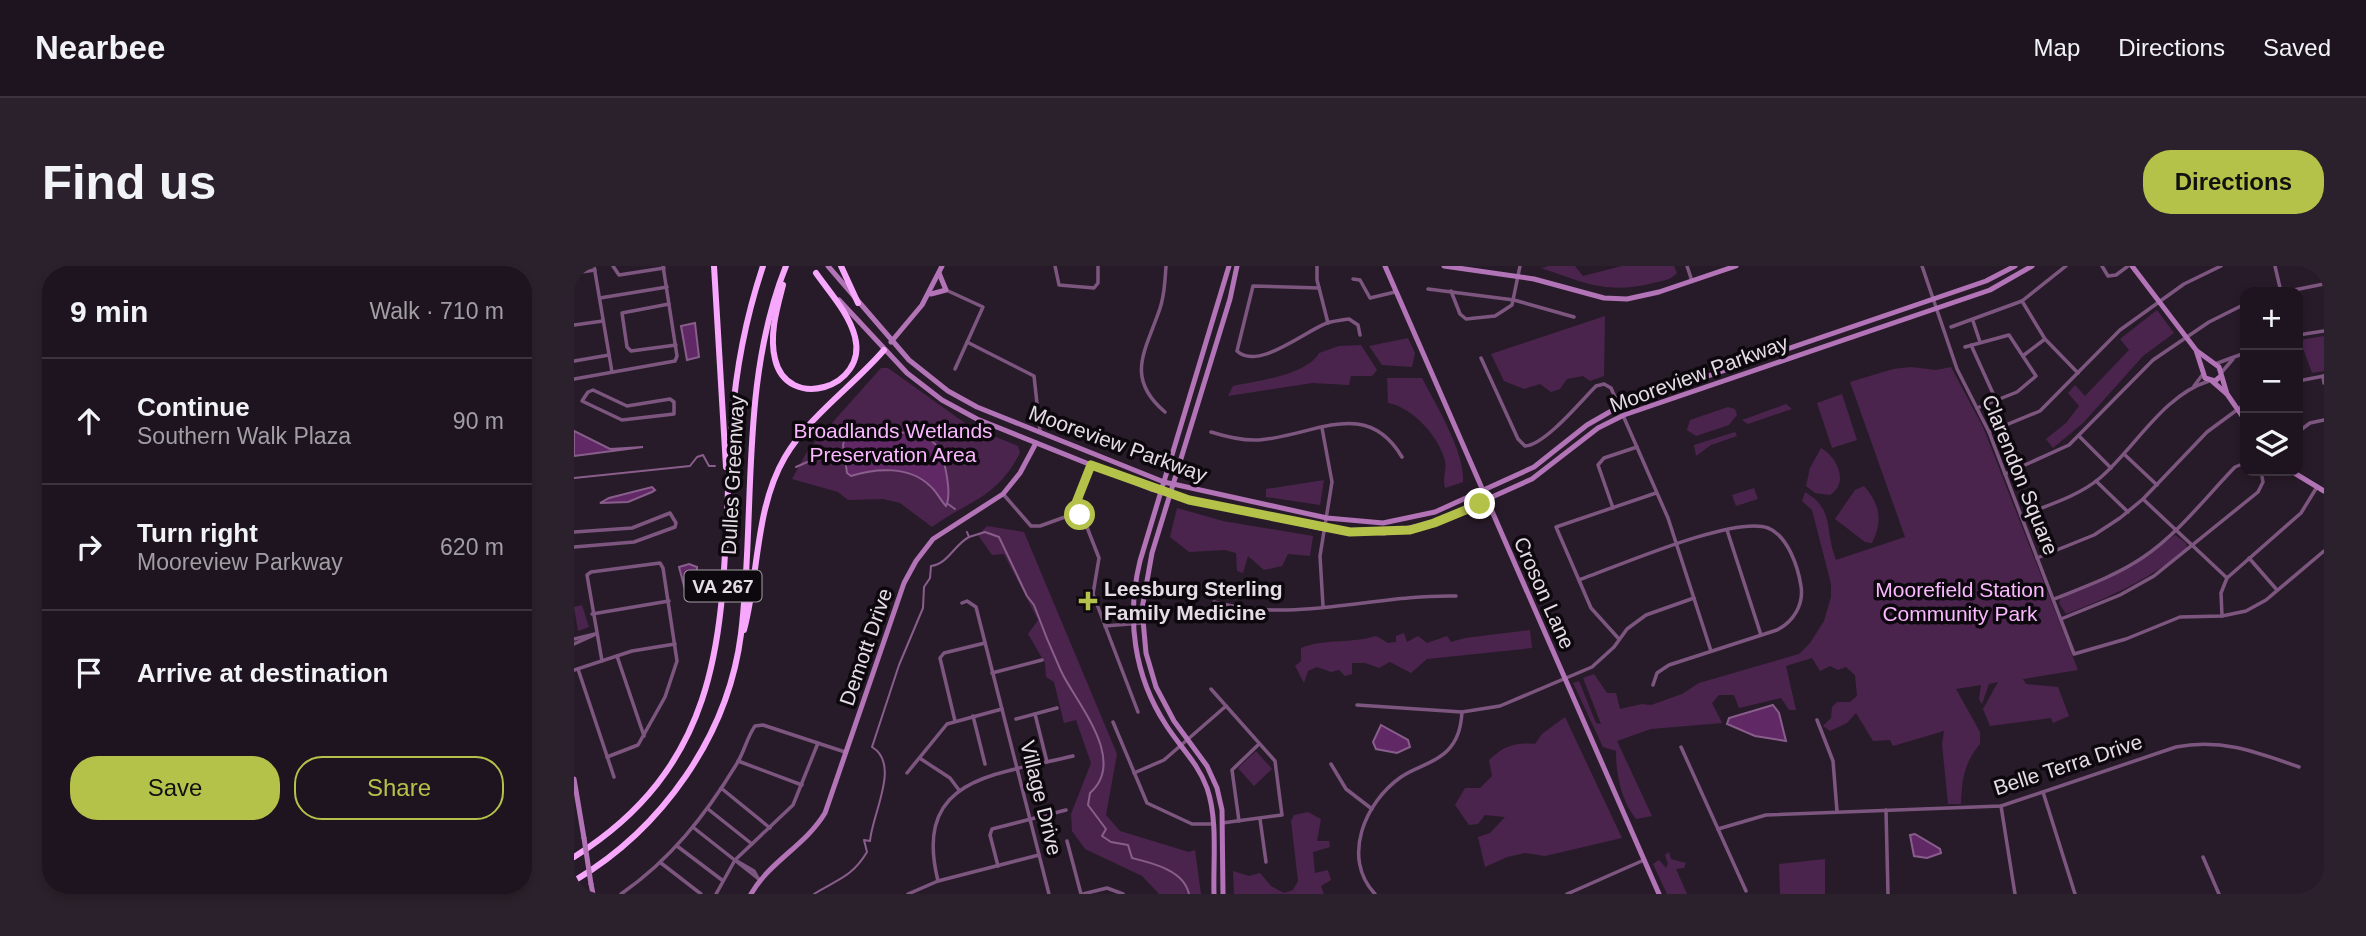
<!DOCTYPE html>
<meta charset="utf-8">
<style>
:root{--surface:#1e141f;--page:#2b212c;--text:#f1f3f6;--muted:#a19ea4;--line:#3c333d;--accent:#b4c24a}
body{margin:0;font-family:Helvetica,sans-serif;background:var(--page);color:var(--text)}
.controls{position:absolute;right:21px;top:21px;display:grid;overflow:hidden;border-radius:14px;box-shadow:0 4px 10px #0003}
.controls button{width:63px;height:63px;display:grid;place-items:center;padding:0;border:0;border-bottom:2px solid var(--line);background:var(--surface);color:var(--text);font:35px sans-serif}
.stop{position:absolute;width:21px;height:21px;margin:-16px;border:5px solid #b4c24a;border-radius:50%;background:#fff}
.stop.end{background:#b4c24a;border-color:#fff;box-shadow:0 2px 7px #0008}
.list{margin:0;padding:0;list-style:none}
h2{display:flex;justify-content:space-between;align-items:center;height:91px;margin:0;padding:0 28px;font-size:30px}
h2 small{font-size:23px;font-weight:400;color:var(--muted)}
.list li{display:grid;grid-template-columns:46px 1fr auto;gap:21px;align-items:center;box-sizing:border-box;height:126px;padding:0 28px;border-top:2px solid var(--line)}
.list b{display:block;font-size:26px;white-space:nowrap}
.list p{margin:0;font-size:23px;white-space:nowrap;color:var(--muted)}
.list em{font-size:23px;font-style:normal;color:var(--muted)}
.actions{display:flex;gap:14px;padding:21px 28px}
.actions a{flex:1;padding:16px 0;border:2px solid var(--accent);border-radius:28px;text-align:center;font-size:24px;color:var(--accent)}
.actions .main{background:var(--accent);color:#111}
.icon{flex:none;width:38px;height:38px;fill:none;stroke:currentColor;stroke-width:2;stroke-linecap:round;stroke-linejoin:round}
.map{position:relative;flex:none;width:1750px;height:628px;overflow:hidden;border-radius:28px}
header{display:flex;align-items:center;gap:42px;box-sizing:border-box;height:98px;padding:0 35px;background:var(--surface);border-bottom:2px solid var(--line)}
header strong{font-size:33px}
nav{display:flex;gap:38px;margin-inline-start:auto;font-size:24px}
.intro{display:flex;align-items:center;justify-content:space-between;box-sizing:border-box;height:168px;padding:0 42px}
h1{margin:0;font-size:49px}
.button{padding:18px 32px;border-radius:28px;background:var(--accent);color:#111;font-size:24px;font-weight:700}
main{display:flex;gap:42px;padding:0 42px}
aside{flex:1;background:var(--surface);border-radius:28px;box-shadow:0 4px 10px #0003}
.map>svg:first-child{display:block}
.green{fill:#4a244d}
.water{fill:#612866;stroke:#895e8c;stroke-width:2}
.lines{fill:none;stroke-linecap:round;stroke-linejoin:round}
.stream{stroke:#895e8c;stroke-width:2}
.street{stroke:#7d5680;stroke-width:3.5}
.secondary{stroke:#b273b7;stroke-width:5}
.highway{stroke:#f7a8fd;stroke-width:6}
.secondary-bridge{stroke:#b273b7;stroke-width:5}
.route{stroke:#b4c24a;stroke-width:9}
.poi-dot{fill:#b4c24a;stroke:#0d080e;stroke-width:2.5}
.labels{text-anchor:middle;stroke-width:7;stroke-linejoin:round;paint-order:stroke}
.shield{fill:#0d080e;stroke:#a49ca4;stroke-width:2}
.shield-label{font-size:19px;font-weight:bold;fill:#e5dce5}
.street-label{font-size:21px;fill:#e5dce5;stroke:#0d080e}
.park-label{font-size:21px;fill:#fab8ff;stroke:#0d080e}
.poi-label{font-size:21px;font-weight:bold;fill:#e5dce5;stroke:#0d080e;text-anchor:start}
</style>
<header>
<strong>Nearbee</strong>
<nav><a>Map</a><a>Directions</a><a>Saved</a></nav>
</header>
<div class="intro"><h1>Find us</h1><a class="button">Directions</a></div>
<main>
<aside>
<h2>9 min<small>Walk · 710 m</small></h2>
<ul class="list">
<li><svg class="icon" aria-label="ahead" viewBox="0 0 24 24"><path d="M12 20V5M6 11l6-6 6 6"/></svg><div><b>Continue</b><p>Southern Walk Plaza</p></div><em>90 m</em></li>
<li><svg class="icon" aria-label="right" viewBox="0 0 24 24"><path d="M7 20v-9h11M14 6l5 5-5 5"/></svg><div><b>Turn right</b><p>Mooreview Parkway</p></div><em>620 m</em></li>
<li><svg class="icon" aria-label="arrive" viewBox="0 0 24 24"><path d="M6 21V4h12l-3 4 3 4H6"/></svg><div><b>Arrive at destination</b></div></li>
</ul>
<div class="actions"><a class="main">Save</a><a>Share</a></div>
</aside>
<div class="map">
<svg width="1750" height="628" viewBox="0 0 1750 628">
<rect width="100%" height="100%" fill="#281b29"/>
<g class="green">
<path d="M975,0H1001L1009,10L1048,0H1100L1103,7C1097,14 1088,15 1079,17C1033,29 1009,16 967,2Z"/>
<path d="M1583,44L1600,67L1569,90L1509,157L1479,182L1472,173L1492,157L1505,140L1494,127L1501,119L1511,130L1555,84L1546,73Z"/>
<path d="M1031,50L1030,110L1016,115L1009,110L993,113L986,123L977,126L966,118L950,123L930,115L917,88Z"/>
<path d="M1750,70V105L1738,107L1726,74Z"/>
<path d="M834,72L841,87L838,101L808,99L795,80Z"/>
<path d="M787,79L803,104L798,110H777L775,119L738,117L654,130L659,120C683,115 733,109 745,87L765,80Z"/>
<path d="M1337,101L1362,104L1377,101L1409,161L1504,404L1449,413L1452,418L1484,421L1495,450L1479,457L1477,452L1416,460L1409,443L1424,416L1415,418L1408,438L1405,433L1407,419L1382,423L1406,466V478C1390,497 1388,513 1387,538H1374L1368,478L1370,465L1319,480L1316,474L1299,475L1282,447L1273,457L1256,465L1249,460L1257,452L1258,441L1263,436H1276L1283,430L1281,409L1272,401L1264,404L1256,400L1246,405L1238,392L1212,400L1222,444H1215L1207,432L1165,442L1160,429H1145L1138,437L1148,457L1077,463L1043,475L1078,550L1062,553C1047,534 1042,509 1042,485L1029,481L999,417L1005,415L1022,457L1027,458L1009,412L1020,408L1033,427H1042L1046,443L1068,438L1077,439L1108,428L1125,417L1225,388L1236,377L1250,355L1257,331V318L1238,244L1228,235L1231,226C1261,244 1250,262 1262,294L1331,271L1276,116L1319,103Z"/>
<path d="M307,102H314L395,160L444,180L446,187C422,233 395,234 358,261L326,237L309,233L274,234L264,226L218,213L234,184Z"/>
<path d="M813,112H848C862,139 891,186 889,216L871,222C868,211 873,205 871,195C865,170 838,141 814,137Z"/>
<path d="M1268,128L1283,174L1258,182L1243,137Z"/>
<path d="M1212,138L1218,143L1174,158L1168,154Z"/>
<path d="M1154,141L1161,143L1163,149L1155,159L1122,170L1113,164L1116,154Z"/>
<path d="M1161,166L1163,170L1137,179L1122,190L1120,179Z"/>
<path d="M1247,182C1262,190 1276,217 1256,229L1241,227L1232,220L1236,202Z"/>
<path d="M750,214L746,239L692,231V223Z"/>
<path d="M1290,220C1306,238 1309,255 1298,277L1291,276L1261,253L1281,224Z"/>
<path d="M1180,222L1184,233L1162,240L1158,229Z"/>
<path d="M603,242L649,255L739,270L736,290L714,288L708,300L690,304L674,290L669,307L663,305L662,287L651,284L615,286L596,271Z"/>
<path d="M413,260L450,266L543,488L532,549L546,565L615,586L621,584L627,628H585L568,610L511,583L498,565L497,548L517,497L502,454L490,457L480,416L472,411L471,397L454,368L464,354L430,288L418,289L404,269Z"/>
<path d="M1601,269L1612,277L1613,283C1575,313 1537,331 1492,348L1485,337L1487,332L1559,300Z"/>
<path d="M8,339L15,361L4,365L0,341Z"/>
<path d="M956,364L958,382L853,393L837,407L816,396L805,402L791,397H778V408L771,410L765,404L757,406L743,401L734,405L730,417L721,400L727,395V382C752,372 777,378 802,370L814,377L822,376V370L830,367L833,376L844,370L853,377L873,370L877,376L891,372Z"/>
<path d="M991,451L1048,572L971,590L951,587L933,591L911,601L904,571L916,567L931,551L911,549L904,558L895,559L881,539L891,522H906L918,510L915,494C930,480 941,476 961,478L968,468Z"/>
<path d="M682,485L698,503L680,520L664,502Z"/>
<path d="M734,546L747,553L743,575H755L756,581L739,586L741,607L754,604L757,614L747,620L750,628H660L659,605L675,610L686,607L697,620L710,627L719,624L724,615L717,555L720,549Z"/>
<path d="M1095,586L1097,593L1112,597L1110,602L1102,603L1113,628H1093L1079,598L1085,594L1092,602L1094,598L1091,589Z"/>
<path d="M1251,593V628H1206L1205,598Z"/>
</g>
<g class="water">
<path d="M121,57L125,91L113,94L107,60Z"/>
<path d="M0,165L36,183L69,181L0,190Z"/>
<path d="M334,166C342,169 354,171 360,177C371,186 378,228 372,240C366,234 362,224 355,219C335,200 302,202 277,210L273,207L269,179L272,167L289,172Z"/>
<path d="M78,221L81,224L78,226L54,236L26,237L35,232Z"/>
<path d="M115,298L123,301L122,329L113,331L105,301Z"/>
<path d="M1199,439L1205,447L1212,475L1181,470L1153,458L1155,452Z"/>
<path d="M807,459L834,474L836,481L823,487L802,483L799,476Z"/>
<path d="M1341,568L1366,583L1367,587L1353,592L1340,590L1336,569Z"/>
</g>
<g class="lines">
<g class="stream">
<path d="M222,201L249,189L270,187"/>
<path d="M0,212L116,200L123,191L129,189L135,200H141"/>
<path d="M374,238L381,243"/>
<path d="M395,271L411,266L425,271L453,330L460,339C468,361 477,383 487,405C502,437 554,494 516,527L514,539L532,563L528,570L537,576L554,579L558,592C578,597 610,604 615,628"/>
<path d="M240,628C264,613 278,611 293,586L290,574L296,575C298,548 327,498 298,481L325,399L349,342L350,321L356,312L357,300C374,298 380,279 395,271L393,266"/>
</g>
<g class="street">
<path d="M20,0L38,106"/>
<path d="M39,0L45,9L90,2"/>
<path d="M481,0L485,19L520,22L524,17V0"/>
<path d="M743,0V14L754,57"/>
<path d="M1113,0L1118,15"/>
<path d="M1348,0L1383,103L1415,166L1500,388L1552,373L1606,351L1648,350L1672,345L1692,334L1750,285"/>
<path d="M1528,0L1534,10L1542,9L1554,0"/>
<path d="M1701,0L1707,26"/>
<path d="M0,7L21,4"/>
<path d="M779,13L786,14L796,32L821,26"/>
<path d="M745,22L679,20L663,85C684,105 731,65 753,57C760,55 768,54 775,53L784,59L786,69"/>
<path d="M854,23L940,34L1000,51"/>
<path d="M372,24L409,41L381,103"/>
<path d="M877,25L886,48L892,53L921,50L938,39L946,0"/>
<path d="M1710,26L1750,18"/>
<path d="M26,32L93,21"/>
<path d="M1448,35L1471,73L1504,107"/>
<path d="M95,38L48,47L53,81L57,85L102,79"/>
<path d="M1399,55L1406,76"/>
<path d="M0,59L29,55"/>
<path d="M1377,61L1448,35L1492,0"/>
<path d="M1724,69L1750,65"/>
<path d="M393,76L460,110L466,165"/>
<path d="M1397,79L1422,134"/>
<path d="M1391,81L1435,69L1462,110L1443,126L1403,142"/>
<path d="M1450,89L1471,73"/>
<path d="M907,92L944,173L951,180C971,179 1008,134 1022,120L1030,118L1037,122L1094,252L1137,385"/>
<path d="M0,95L35,89"/>
<path d="M1641,98L1671,87"/>
<path d="M1647,107L1659,93"/>
<path d="M1749,110L1750,117"/>
<path d="M0,113L101,95L103,90L89,0"/>
<path d="M1724,115L1750,110"/>
<path d="M1620,120L1629,108"/>
<path d="M19,124L53,140L96,133L100,136V148L48,154L8,135L14,126Z"/>
<path d="M591,146C552,113 570,87 584,48C590,33 591,16 592,0"/>
<path d="M748,162L758,216L746,290L749,340"/>
<path d="M637,166C653,171 668,175 685,174C740,170 792,130 828,191"/>
<path d="M1415,166L1466,145L1546,64L1610,18L1647,0"/>
<path d="M1724,166L1736,157L1750,154"/>
<path d="M1505,170L1537,202"/>
<path d="M1550,188L1583,219"/>
<path d="M517,199L500,242L502,247L509,251L525,292L519,328L564,446"/>
<path d="M1431,208L1495,179L1579,94L1635,56L1671,38"/>
<path d="M1522,215L1554,246"/>
<path d="M430,229L457,260H466L502,247"/>
<path d="M1569,233L1653,312"/>
<path d="M1039,242L1024,199L1030,192L1063,181"/>
<path d="M1447,250C1474,239 1503,231 1526,212C1561,182 1589,129 1635,115"/>
<path d="M1153,264L1187,369"/>
<path d="M0,266L58,262L96,247L102,257L101,261L60,276L0,281"/>
<path d="M1463,292L1520,269L1546,252L1569,233L1633,166L1671,138"/>
<path d="M1675,292L1703,324"/>
<path d="M1005,314C1042,301 1160,249 1194,262C1214,270 1224,301 1227,320C1230,339 1219,356 1203,364L1095,399L1083,407L1079,419"/>
<path d="M1480,333C1510,321 1541,310 1568,292C1604,268 1631,232 1661,201L1671,197"/>
<path d="M640,336C718,358 802,328 882,330"/>
<path d="M388,337L393,335L402,341L475,628"/>
<path d="M18,348L95,335"/>
<path d="M1648,350L1647,327L1653,312L1727,247L1743,221"/>
<path d="M1487,353L1546,329L1580,310L1684,226L1689,216L1687,205"/>
<path d="M531,360L568,357"/>
<path d="M0,373L21,368"/>
<path d="M1045,373L1017,342L982,261L1082,227"/>
<path d="M0,378L20,369"/>
<path d="M43,390L70,470"/>
<path d="M28,395L13,309L17,306L86,297L89,302L103,395L91,431L64,479L33,491"/>
<path d="M4,403L40,511"/>
<path d="M0,404L58,385L101,378"/>
<path d="M418,407L468,394"/>
<path d="M637,423L701,495L708,549L648,557"/>
<path d="M783,439L888,446L926,440L1018,401L1040,381L1053,363L1072,349L1120,332"/>
<path d="M461,448L473,496"/>
<path d="M399,450L411,498"/>
<path d="M442,453L483,442"/>
<path d="M1243,454L1259,495L1263,545"/>
<path d="M381,455L366,392L370,387L411,377"/>
<path d="M539,456L573,537L618,558H639"/>
<path d="M1107,481L1172,625"/>
<path d="M347,493L376,512L385,524"/>
<path d="M164,495L228,519"/>
<path d="M757,498L772,523L798,543"/>
<path d="M333,507L373,458L428,443"/>
<path d="M560,507L590,494L652,440"/>
<path d="M147,522L196,562"/>
<path d="M1469,526L1501,628"/>
<path d="M1427,540L1441,628"/>
<path d="M134,543L178,578"/>
<path d="M1312,544L1314,628"/>
<path d="M686,553L692,596"/>
<path d="M665,555L658,504L685,478"/>
<path d="M120,562L186,614"/>
<path d="M1144,563L1192,549L1427,540L1602,481C1647,472 1683,486 1725,501"/>
<path d="M493,575L507,628"/>
<path d="M103,580L148,614"/>
<path d="M1629,591L1645,628"/>
<path d="M161,594L180,605L185,614"/>
<path d="M87,597L127,628"/>
<path d="M424,600L416,569L418,563L492,544"/>
<path d="M364,615C338,510 422,509 499,490"/>
<path d="M47,628C96,594 131,550 162,499C170,487 173,471 181,460L189,459L271,486"/>
<path d="M142,628L161,594L219,539L244,477"/>
<path d="M334,628L364,615L465,589"/>
<path d="M509,628L533,622L549,628"/>
<path d="M801,628C767,592 791,536 827,511C841,501 860,498 873,485C884,474 887,461 888,446"/>
<path d="M993,628L1070,594"/>
</g>
<g class="secondary">
<path d="M254,0L335,94L374,125L403,141L590,216L753,252L809,257L861,246L960,201L1013,159L1046,140L1412,15L1441,0"/>
<path d="M811,0L1085,628"/>
<path d="M870,0L960,13L1030,32L1053,33L1085,26L1162,0"/>
<path d="M1558,0L1622,84L1631,112L1641,115L1647,110"/>
<path d="M357,28L372,24L365,7"/>
<path d="M265,34L333,107L368,134L403,153L577,223L637,239L751,263L810,267L860,257L958,213L1024,162L1050,149L1416,24L1458,0"/>
<path d="M317,76L348,39L368,0"/>
<path d="M1623,85L1645,101L1653,128L1671,154"/>
<path d="M1638,115L1653,128"/>
<path d="M1717,205L1750,225"/>
<path d="M0,513L10,572"/>
<path d="M17,618L19,628"/>
<path d="M177,628C196,595 231,580 251,547L330,317L342,295L359,273L429,228L446,207L462,177"/>
<path d="M640,628C639,594 644,554 633,522C624,497 606,481 592,459C560,410 552,352 566,295L655,0"/>
<path d="M649,628L648,544L643,522L633,500L600,455L582,421L572,387L568,343L578,287L656,33L663,0"/>
</g>
<g class="highway">
<path d="M140,0L152,201"/>
<path d="M267,0L284,37"/>
<path d="M209,19C203,42 195,69 201,93C213,146 294,122 281,71C275,47 256,27 242,7"/>
<path d="M170,364C185,308 181,242 211,191C235,150 279,120 310,84"/>
<path d="M0,591C171,483 144,329 158,155C162,102 172,51 189,0"/>
<path d="M0,615C88,563 154,470 167,368C182,245 165,118 212,0"/>
</g>
<path class="secondary-bridge" d="M10,572L17,618"/>
</g>
<g class="lines">
<path class="route" d="M506,249L500,242L517,199L615,234L776,266L836,264L860,257L906,238"/>
</g>
<path class="poi-dot" d="M510.5 324.5h7v7h7v7h-7v7h-7v-7h-7v-7h7z"/>
<g class="labels">
<rect class="shield" x="110.5" y="304.5" width="77" height="31" rx="5"/>
<g class="shield-label">
<text x="149" y="327">VA 267</text>
</g>
<g class="street-label">
<text transform="translate(1125 108) rotate(-20)" y="7">Mooreview Parkway</text>
<text transform="translate(544 178) rotate(20)" y="7">Mooreview Parkway</text>
<text transform="translate(159 209) rotate(-87)" y="7">Dulles Greenway</text>
<text transform="translate(1446 209) rotate(68)" y="7">Clarendon Square</text>
<text transform="translate(970 327) rotate(66)" y="7">Croson Lane</text>
<text transform="translate(292 381) rotate(-71)" y="7">Demott Drive</text>
<text transform="translate(1494 499) rotate(-18)" y="7">Belle Terra Drive</text>
<text transform="translate(467 532) rotate(76)" y="7">Village Drive</text>
</g>
<g class="park-label">
<text x="319" y="172">Broadlands Wetlands<tspan x="319" dy="24">Preservation Area</tspan></text>
<text x="1386" y="331">Moorefield Station<tspan x="1386" dy="24">Community Park</tspan></text>
</g>
<g class="poi-label">
<text x="530" y="330">Leesburg Sterling<tspan x="530" dy="24">Family Medicine</tspan></text>
</g>
</g>
</svg>
<div class="controls">
<button>+</button>
<button>−</button>
<button><svg class="icon" aria-label="layers" viewBox="0 0 24 24"><path d="M12 4l9 5-9 5-9-5zM3 14l9 5 9-5"/></svg></button>
</div>
<div class="stop" style="left:506px;top:249px"></div>
<div class="stop end" style="left:906px;top:238px"></div>
</div>
</main>
